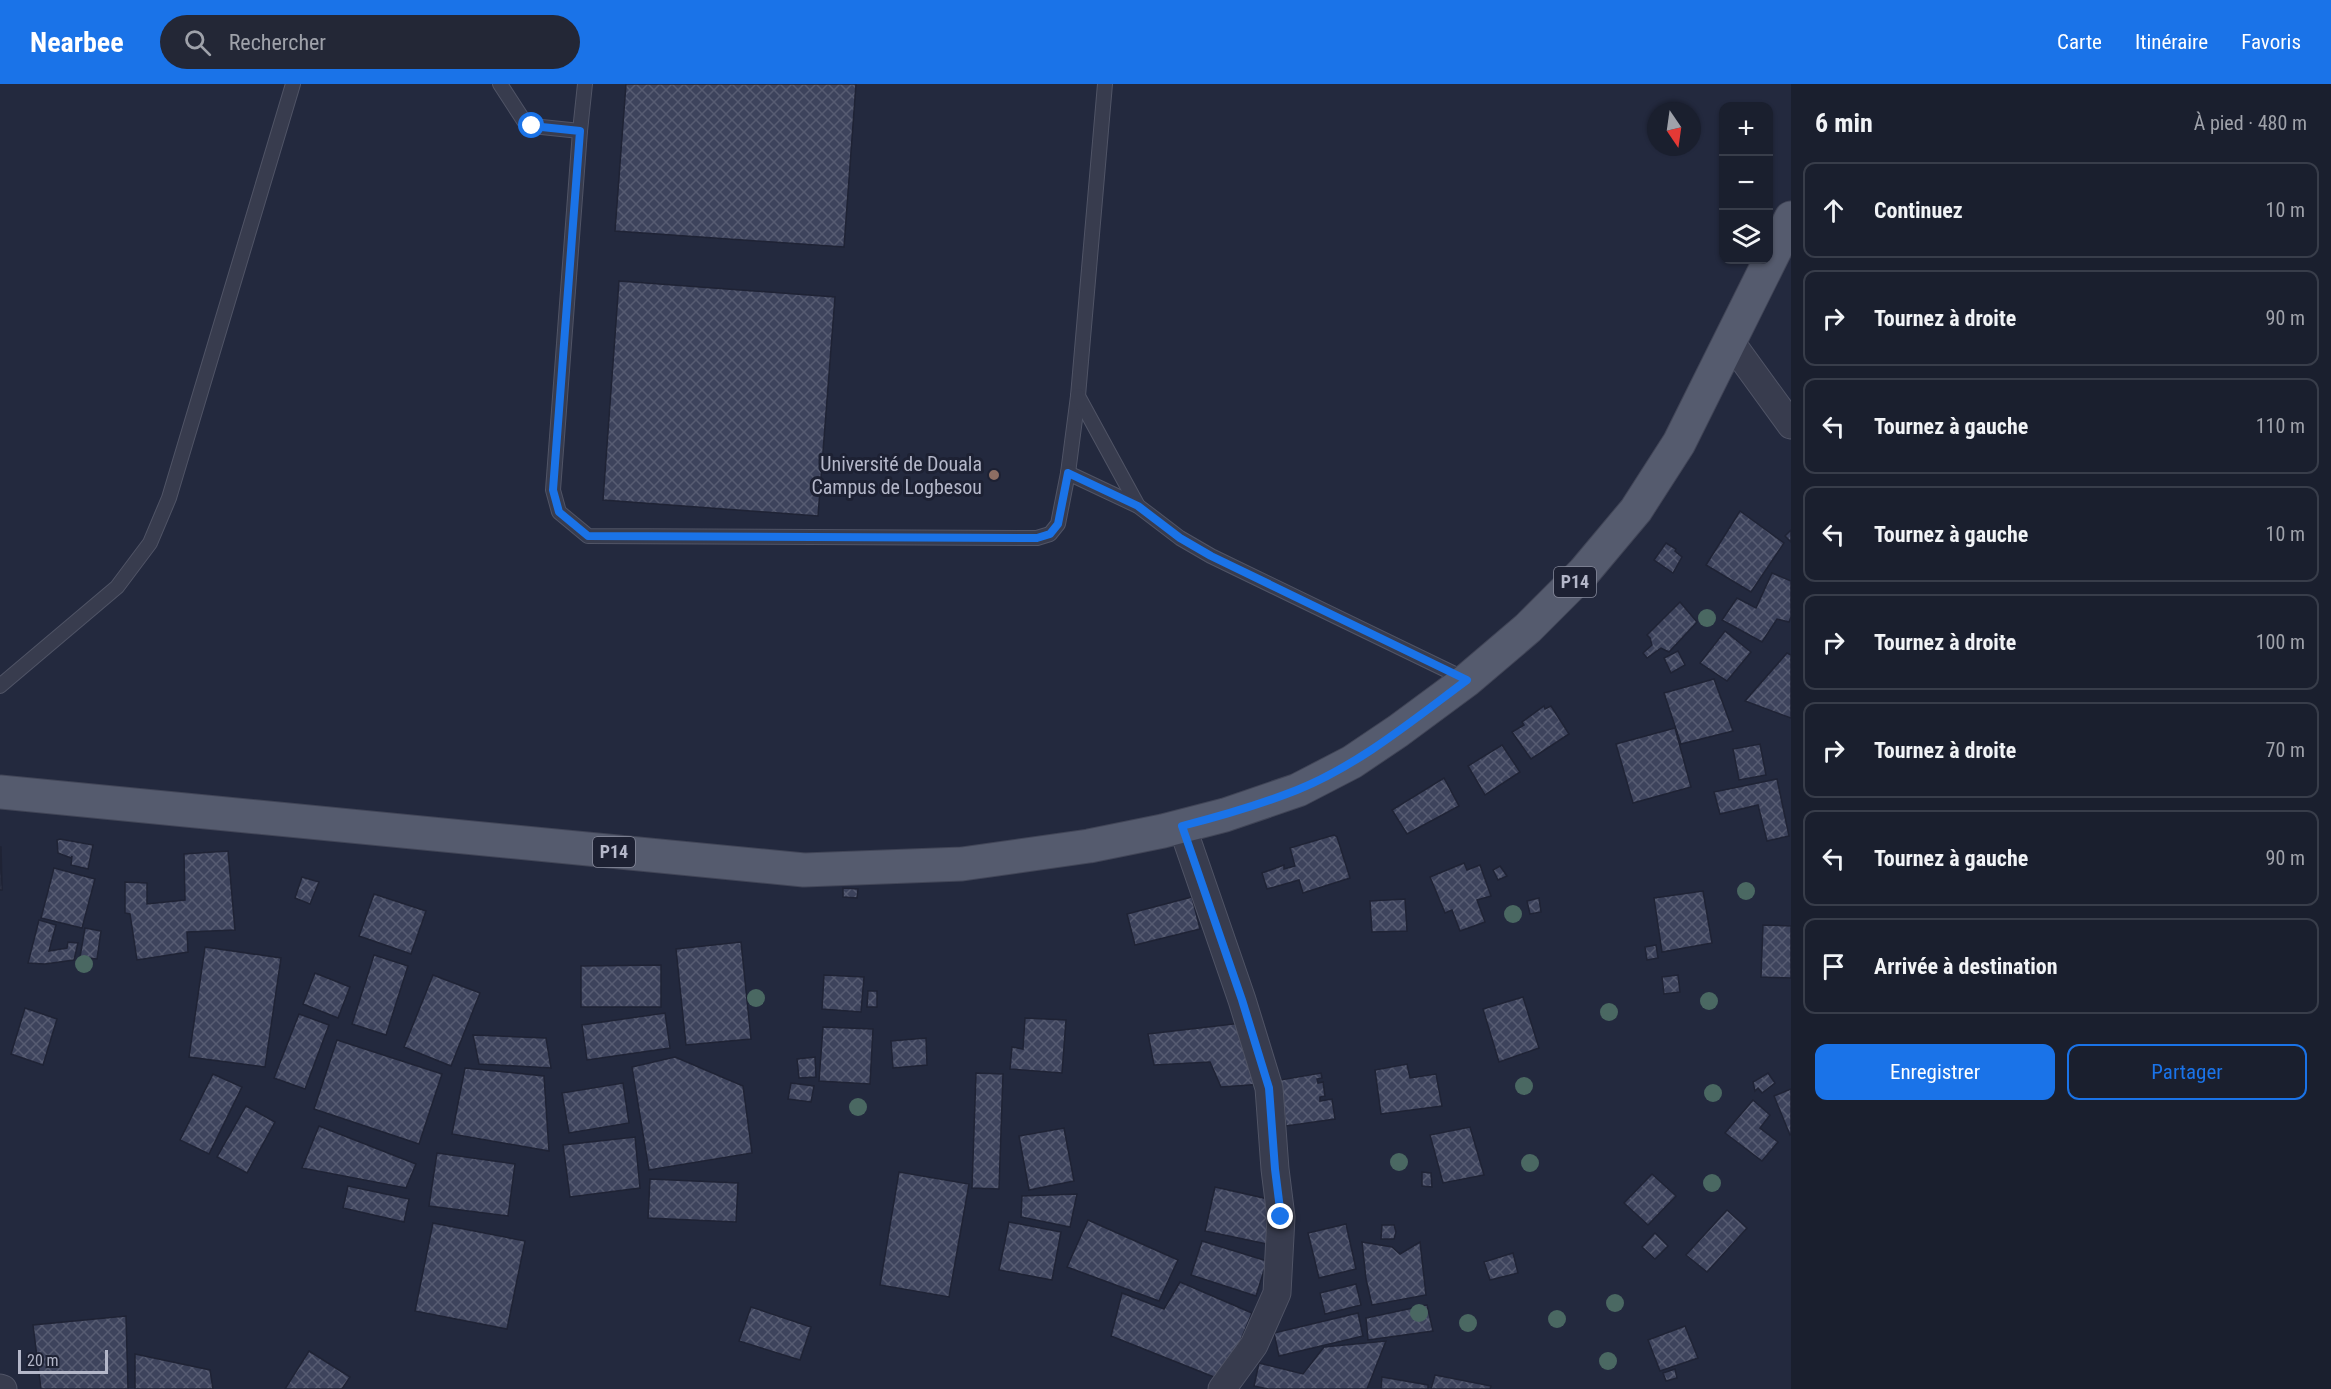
<!DOCTYPE html>
<html lang="fr">
<meta charset="utf-8">
<style>
:root{--surface:#1a1f2e;--page:#232736;--text:#f1f3f6;--muted:#9fa2aa;--line:#383d4a;--accent:#1a73e8}
body{margin:0;font-family:"Roboto Condensed",sans-serif;background:var(--page);color:var(--text)}
.controls{position:absolute;right:18px;top:18px;display:grid;overflow:hidden;border-radius:12px;box-shadow:0 2px 4px #0004}
.controls button{width:54px;height:54px;display:grid;place-items:center;padding:0;border:0;border-bottom:2px solid var(--line);background:var(--surface);color:var(--text);font:30px sans-serif}
.compass{position:absolute;left:1647px;top:18px;width:54px;height:54px;border-radius:50%;background:var(--surface);box-shadow:0 2px 4px #0004;rotate:167deg}
.scale{position:absolute;left:18px;bottom:15px;width:90px;box-sizing:border-box;padding-left:6px;border:3px solid #b4b7c9;border-top:0;font-size:16px;line-height:21px;white-space:nowrap;color:#b4b7c9;-webkit-text-stroke:4px #1d2133;paint-order:stroke}
.stop{position:absolute;width:18px;height:18px;margin:-14px;border:4px solid #1a73e8;border-radius:50%;background:#fff}
.stop.end{background:#1a73e8;border-color:#fff;box-shadow:0 2px 6px #0008}
.list{margin:0;padding:0;list-style:none}
h2{display:flex;justify-content:space-between;align-items:center;height:78px;margin:0;padding:0 24px;font-size:26px}
h2 small{font-size:20px;font-weight:400;color:var(--muted)}
.list li{display:grid;grid-template-columns:39px 1fr auto;gap:18px;align-items:center;box-sizing:border-box;height:96px;margin:0 12px 12px;padding:0 12px;border:2px solid var(--line);border-radius:12px}
.list b{display:block;font-size:22px;white-space:nowrap}
.list em{font-size:20px;font-style:normal;color:var(--muted)}
.actions{display:flex;gap:12px;padding:18px 24px}
.actions a{flex:1;padding:14px 0;border:2px solid var(--accent);border-radius:12px;text-align:center;font-size:21px;color:var(--accent)}
.actions .main{background:var(--accent);color:#fff}
.icon{flex:none;width:33px;height:33px;fill:none;stroke:currentColor;stroke-width:2;stroke-linecap:round;stroke-linejoin:round}
.map{position:relative;flex:none;width:1791px;height:1305px;overflow:hidden}
header{display:flex;align-items:center;gap:36px;box-sizing:border-box;height:84px;padding:0 30px;background:var(--accent);color:#fff}
header strong{font-size:28px}
nav{display:flex;gap:33px;margin-inline-start:auto;font-size:21px}
.search{width:420px;height:54px;background:var(--page);display:flex;align-items:center;gap:15px;box-sizing:border-box;padding:0 21px;border-radius:33px;color:var(--muted);font-size:22px}
main{display:flex}
aside{flex:1;background:var(--surface)}
.map>svg:first-child{display:block}
.building{fill:url(#building-cross-hatch);stroke:#1f2335;stroke-width:1.5}
.lines{fill:none;stroke-linecap:round;stroke-linejoin:round}
.lane-casing{stroke:#505466;stroke-width:16}
.street-casing{stroke:#505466;stroke-width:29}
.primary-casing{stroke:#414557;stroke-width:35}
.lane{stroke:#383c4e;stroke-width:14}
.street{stroke:#383c4e;stroke-width:27}
.primary{stroke:#555b6e;stroke-width:33}
.tree{fill:#4a6862}
.route{stroke:#1a73e8;stroke-width:8}
.education-dot{fill:#8d6e63;stroke:#1d2133;stroke-width:2}
.labels{text-anchor:middle;stroke-width:6;stroke-linejoin:round;paint-order:stroke}
.shield{fill:#1d2133;stroke:#878a9c;stroke-width:1.5}
.shield-label{font-size:18px;font-weight:bold;fill:#b4b7c9}
.poi-label{font-size:20px;fill:#b4b7c9;stroke:#1d2133;text-anchor:end}
</style>
<header>
<strong>Nearbee</strong>
<div class="search"><svg class="icon" aria-label="search" viewBox="0 0 24 24"><circle cx="10" cy="10" r="6"/><path d="M15 15l6 6"/></svg>Rechercher</div>
<nav><a>Carte</a><a>Itinéraire</a><a>Favoris</a></nav>
</header>
<main>
<div class="map">
<svg width="1791" height="1305" viewBox="0 0 1791 1305">
<defs>
<pattern id="building-cross-hatch" width="8" height="8" patternUnits="userSpaceOnUse" patternTransform="scale(1.5)"><rect width="8" height="8" fill="#3d435c"/><path d="M0 0l8 8M0 8l8-8" fill="none" stroke="#575c72"/></pattern>
</defs>
<rect width="100%" height="100%" fill="#23293e"/>
<g class="building">
<path d="M626,0H856L844,163L615,147Z"/>
<path d="M619,197L835,213L818,432L603,416Z"/>
<path d="M1740,427L1784,459L1751,508L1706,481Z"/>
<path d="M1791,446V458L1785,452Z"/>
<path d="M1666,459L1676,465L1675,467L1682,473L1673,489L1654,476Z"/>
<path d="M1772,489L1791,497V533L1789,538L1777,535L1762,558L1722,536L1737,514L1756,524Z"/>
<path d="M1680,518L1697,538L1669,568L1661,564L1647,574L1643,569L1652,561L1650,554L1647,551Z"/>
<path d="M1725,547L1751,568L1727,597L1700,579Z"/>
<path d="M1678,567L1685,581L1671,589L1664,574Z"/>
<path d="M1787,569L1791,571V634L1745,617Z"/>
<path d="M1714,595L1733,647L1681,660L1664,609Z"/>
<path d="M1544,622L1545,625L1551,622L1569,650L1531,675L1512,648L1524,641L1522,638Z"/>
<path d="M1675,644L1691,703L1633,719L1616,660Z"/>
<path d="M1760,660L1766,691L1739,696L1733,665Z"/>
<path d="M1502,661L1520,688L1485,711L1468,682Z"/>
<path d="M1444,694L1459,722L1407,750L1392,726Z"/>
<path d="M1777,695L1789,752L1767,757L1758,721L1720,730L1714,708Z"/>
<path d="M1334,751L1337,753L1350,794L1303,809L1299,796L1267,805L1262,789L1284,781V785L1295,782L1290,764Z"/>
<path d="M60,755L93,761L88,785L71,781L72,772L71,774L58,769L57,756Z"/>
<path d="M1,763L2,806H0V763Z"/>
<path d="M228,767L235,846L187,848L188,868L137,876L130,830L125,829V798L147,799V820L185,816L184,770Z"/>
<path d="M1464,779L1467,786L1480,781L1491,812L1477,816L1485,838L1460,847L1452,826L1445,829L1430,793Z"/>
<path d="M1500,782L1507,792L1498,796L1493,786Z"/>
<path d="M54,784L95,795L82,844L41,834Z"/>
<path d="M302,793L319,798L310,820L295,814Z"/>
<path d="M843,804L858,805L857,814L843,813Z"/>
<path d="M1703,807L1712,859L1662,868L1654,814Z"/>
<path d="M374,810L426,827L411,870L359,852Z"/>
<path d="M1192,813L1200,845L1135,861L1127,830Z"/>
<path d="M1539,814L1541,828L1530,830L1527,817Z"/>
<path d="M1405,815L1407,847L1372,848L1370,817Z"/>
<path d="M39,836L56,841L49,867L67,864L68,858L78,859L74,876L45,880L28,879Z"/>
<path d="M1763,841L1791,842V894L1761,893Z"/>
<path d="M85,844L101,847L97,875L80,873Z"/>
<path d="M741,858L751,955L686,961L676,865Z"/>
<path d="M1656,861L1658,874L1647,876L1645,863Z"/>
<path d="M205,863L281,874L265,983L189,973Z"/>
<path d="M374,871L408,882L386,951L352,940Z"/>
<path d="M661,881V923H581V882Z"/>
<path d="M315,889L350,903L338,934L303,920Z"/>
<path d="M433,891L480,909L451,982L404,963Z"/>
<path d="M824,891L864,893L861,928L822,925Z"/>
<path d="M1678,891L1680,908L1664,910L1662,893Z"/>
<path d="M868,907H877V923H867Z"/>
<path d="M1523,913L1539,964L1499,978L1483,925Z"/>
<path d="M25,924L57,935L43,981L11,970Z"/>
<path d="M665,929L670,964L587,976L582,941Z"/>
<path d="M299,930L329,941L305,1005L274,994Z"/>
<path d="M1025,934L1066,936L1062,989L1010,985L1012,963L1023,965Z"/>
<path d="M1242,939L1263,1000L1221,1003L1210,978L1154,981L1148,950Z"/>
<path d="M823,943L873,945L870,1000L819,997Z"/>
<path d="M473,951L546,954L551,984L479,980Z"/>
<path d="M926,954L927,981L893,984L891,957Z"/>
<path d="M337,956L442,990L419,1060L314,1025Z"/>
<path d="M675,973L743,1002L752,1069L649,1086L632,983Z"/>
<path d="M815,973L816,993L799,994L797,975Z"/>
<path d="M1407,980L1410,994L1436,990L1442,1022L1381,1030L1375,986Z"/>
<path d="M465,984L544,992L549,1067L452,1050Z"/>
<path d="M976,989L1003,990L999,1105L972,1104Z"/>
<path d="M1321,989L1322,994L1317,995L1318,999L1323,998L1325,1012L1320,1013V1017L1332,1015L1335,1035L1286,1042L1280,996Z"/>
<path d="M1768,989L1775,999L1762,1009L1758,1004L1755,1007L1753,998Z"/>
<path d="M213,990L242,1003L209,1070L180,1056Z"/>
<path d="M623,999L629,1039L569,1049L562,1009Z"/>
<path d="M791,999L814,1002L811,1018L788,1015Z"/>
<path d="M1791,1005V1050L1790,1051L1774,1012Z"/>
<path d="M1753,1016L1770,1031L1760,1044L1778,1058L1762,1077L1725,1049Z"/>
<path d="M246,1022L275,1038L247,1089L217,1073Z"/>
<path d="M319,1042L416,1080L406,1104L302,1084Z"/>
<path d="M1470,1043L1484,1091L1443,1099L1430,1051Z"/>
<path d="M1064,1044L1074,1097L1029,1106L1019,1052Z"/>
<path d="M635,1053L640,1104L570,1113L563,1061Z"/>
<path d="M437,1069L515,1080L508,1132L429,1122Z"/>
<path d="M899,1088L969,1100L949,1213L880,1201Z"/>
<path d="M1422,1088L1431,1089L1432,1103L1422,1102Z"/>
<path d="M1652,1090L1676,1112L1648,1141L1624,1119Z"/>
<path d="M650,1095L738,1099L736,1138L648,1134Z"/>
<path d="M348,1102L409,1115L404,1138L343,1124Z"/>
<path d="M1215,1103L1277,1117L1267,1160L1205,1147Z"/>
<path d="M1077,1110L1070,1143L1021,1133L1022,1112Z"/>
<path d="M1727,1126L1747,1144L1707,1188L1686,1171Z"/>
<path d="M1088,1136L1178,1176L1159,1217L1067,1183Z"/>
<path d="M1009,1138L1061,1148L1052,1196L999,1186Z"/>
<path d="M433,1139L525,1157L507,1245L415,1227Z"/>
<path d="M1346,1140L1356,1185L1319,1194L1308,1149Z"/>
<path d="M1382,1141H1394L1396,1148L1394,1155H1381Z"/>
<path d="M1655,1149L1668,1162L1655,1175L1642,1163Z"/>
<path d="M1202,1157L1267,1177L1256,1212L1191,1191Z"/>
<path d="M1362,1158L1392,1163L1400,1170L1420,1158L1426,1211L1372,1221L1366,1195Z"/>
<path d="M1513,1169L1518,1189L1490,1196L1484,1178Z"/>
<path d="M1180,1198L1252,1229L1224,1297L1111,1252L1122,1209L1164,1225Z"/>
<path d="M1356,1200L1361,1221L1325,1230L1320,1209Z"/>
<path d="M1427,1221L1433,1247L1368,1256L1366,1234Z"/>
<path d="M751,1223L811,1243L800,1276L739,1257Z"/>
<path d="M1358,1229L1363,1252L1279,1272L1274,1249Z"/>
<path d="M126,1232L128,1305H41L33,1241Z"/>
<path d="M1685,1242L1698,1274L1660,1287L1648,1256Z"/>
<path d="M1386,1257L1367,1305H1268L1254,1302L1259,1279L1303,1290L1324,1263Z"/>
<path d="M309,1267L350,1293L342,1305H285Z"/>
<path d="M135,1270L210,1286L213,1305H135Z"/>
<path d="M1675,1285L1677,1294L1666,1297L1663,1289Z"/>
<path d="M1435,1291L1491,1302L1490,1305H1431Z"/>
<path d="M1382,1293L1428,1301V1305H1381Z"/>
</g>
<g class="lines">
<defs>
<g id="lane">
<path d="M500,0L524,37L532,42L580,47"/>
<path d="M585,0L580,47L553,406L559,428L588,452L1037,454L1050,450L1058,440L1068,389L1078,312L1105,0"/>
<path d="M1078,312L1138,422"/>
<path d="M1068,389L1138,422L1180,454L1211,472L1467,596"/>
<path d="M0,602L117,503L150,459L169,414L293,0"/>
</g>
<g id="street">
<path d="M1730,257L1791,341"/>
<path d="M1182,742L1242,916L1269,1004L1275,1085L1281,1133L1277,1209L1254,1261L1222,1305"/>
<path d="M0,1304L3,1305"/>
</g>
<path id="primary" d="M0,708L804,786L962,780L1089,762L1163,747L1225,731L1298,706L1352,678L1398,647L1467,596L1528,544L1584,488L1636,426L1679,359L1791,134"/>
</defs>
<use href="#lane" class="lane-casing"/>
<use href="#street" class="street-casing"/>
<use href="#primary" class="primary-casing"/>
<use href="#lane" class="lane"/>
<use href="#street" class="street"/>
<use href="#primary" class="primary"/>
</g>
<g class="tree">
<circle cx="1707" cy="534" r="9"/>
<circle cx="1746" cy="807" r="9"/>
<circle cx="1513" cy="830" r="9"/>
<circle cx="84" cy="880" r="9"/>
<circle cx="756" cy="914" r="9"/>
<circle cx="1709" cy="917" r="9"/>
<circle cx="1609" cy="928" r="9"/>
<circle cx="1524" cy="1002" r="9"/>
<circle cx="1713" cy="1009" r="9"/>
<circle cx="858" cy="1023" r="9"/>
<circle cx="1399" cy="1078" r="9"/>
<circle cx="1530" cy="1079" r="9"/>
<circle cx="1712" cy="1099" r="9"/>
<circle cx="1615" cy="1219" r="9"/>
<circle cx="1419" cy="1229" r="9"/>
<circle cx="1557" cy="1235" r="9"/>
<circle cx="1468" cy="1239" r="9"/>
<circle cx="1608" cy="1277" r="9"/>
</g>
<g class="lines">
<path class="route" d="M532,42L580,47L553,406L559,428L588,452L1037,454L1050,450L1058,440L1068,389L1138,422L1180,454L1211,472L1467,596C1413,636 1359,681 1297,706C1259,721 1221,732 1182,742L1242,916L1269,1004L1275,1085L1281,1133"/>
</g>
<circle class="education-dot" cx="994" cy="391" r="6"/>
<g class="labels">
<g class="shield">
<rect x="1554" y="483" width="42" height="30" rx="4.5"/>
<rect x="593" y="753" width="42" height="30" rx="4.5"/>
</g>
<g class="shield-label">
<text x="1575" y="504">P14</text>
<text x="614" y="774">P14</text>
</g>
<g class="poi-label">
<text x="982" y="387">Université de Douala<tspan x="982" dy="23">Campus de Logbesou</tspan></text>
</g>
</g>
</svg>
<div class="controls">
<button>+</button>
<button>−</button>
<button><svg class="icon" aria-label="layers" viewBox="0 0 24 24"><path d="M12 4l9 5-9 5-9-5zM3 14l9 5 9-5"/></svg></button>
</div>
<svg class="compass" viewBox="-18 -18 36 36"><path d="M0-13l5 13h-10z" fill="#e53935"/><path d="M0 13l5-13h-10z" fill="#9fa2aa"/></svg>
<div class="scale">20 m</div>
<div class="stop" style="left:532px;top:42px"></div>
<div class="stop end" style="left:1281px;top:1133px"></div>
</div>
<aside>
<h2>6 min<small>À pied · 480 m</small></h2>
<ul class="list">
<li><svg class="icon" aria-label="ahead" viewBox="0 0 24 24"><path d="M12 20V5M6 11l6-6 6 6"/></svg><div><b>Continuez</b></div><em>10 m</em></li>
<li><svg class="icon" aria-label="right" viewBox="0 0 24 24"><path d="M7 20v-9h11M14 6l5 5-5 5"/></svg><div><b>Tournez à droite</b></div><em>90 m</em></li>
<li><svg class="icon" aria-label="left" viewBox="0 0 24 24"><path d="M17 20v-9H6M10 6l-5 5 5 5"/></svg><div><b>Tournez à gauche</b></div><em>110 m</em></li>
<li><svg class="icon" aria-label="left" viewBox="0 0 24 24"><path d="M17 20v-9H6M10 6l-5 5 5 5"/></svg><div><b>Tournez à gauche</b></div><em>10 m</em></li>
<li><svg class="icon" aria-label="right" viewBox="0 0 24 24"><path d="M7 20v-9h11M14 6l5 5-5 5"/></svg><div><b>Tournez à droite</b></div><em>100 m</em></li>
<li><svg class="icon" aria-label="right" viewBox="0 0 24 24"><path d="M7 20v-9h11M14 6l5 5-5 5"/></svg><div><b>Tournez à droite</b></div><em>70 m</em></li>
<li><svg class="icon" aria-label="left" viewBox="0 0 24 24"><path d="M17 20v-9H6M10 6l-5 5 5 5"/></svg><div><b>Tournez à gauche</b></div><em>90 m</em></li>
<li><svg class="icon" aria-label="arrive" viewBox="0 0 24 24"><path d="M6 21V4h12l-3 4 3 4H6"/></svg><div><b>Arrivée à destination</b></div></li>
</ul>
<div class="actions"><a class="main">Enregistrer</a><a>Partager</a></div>
</aside>
</main>
